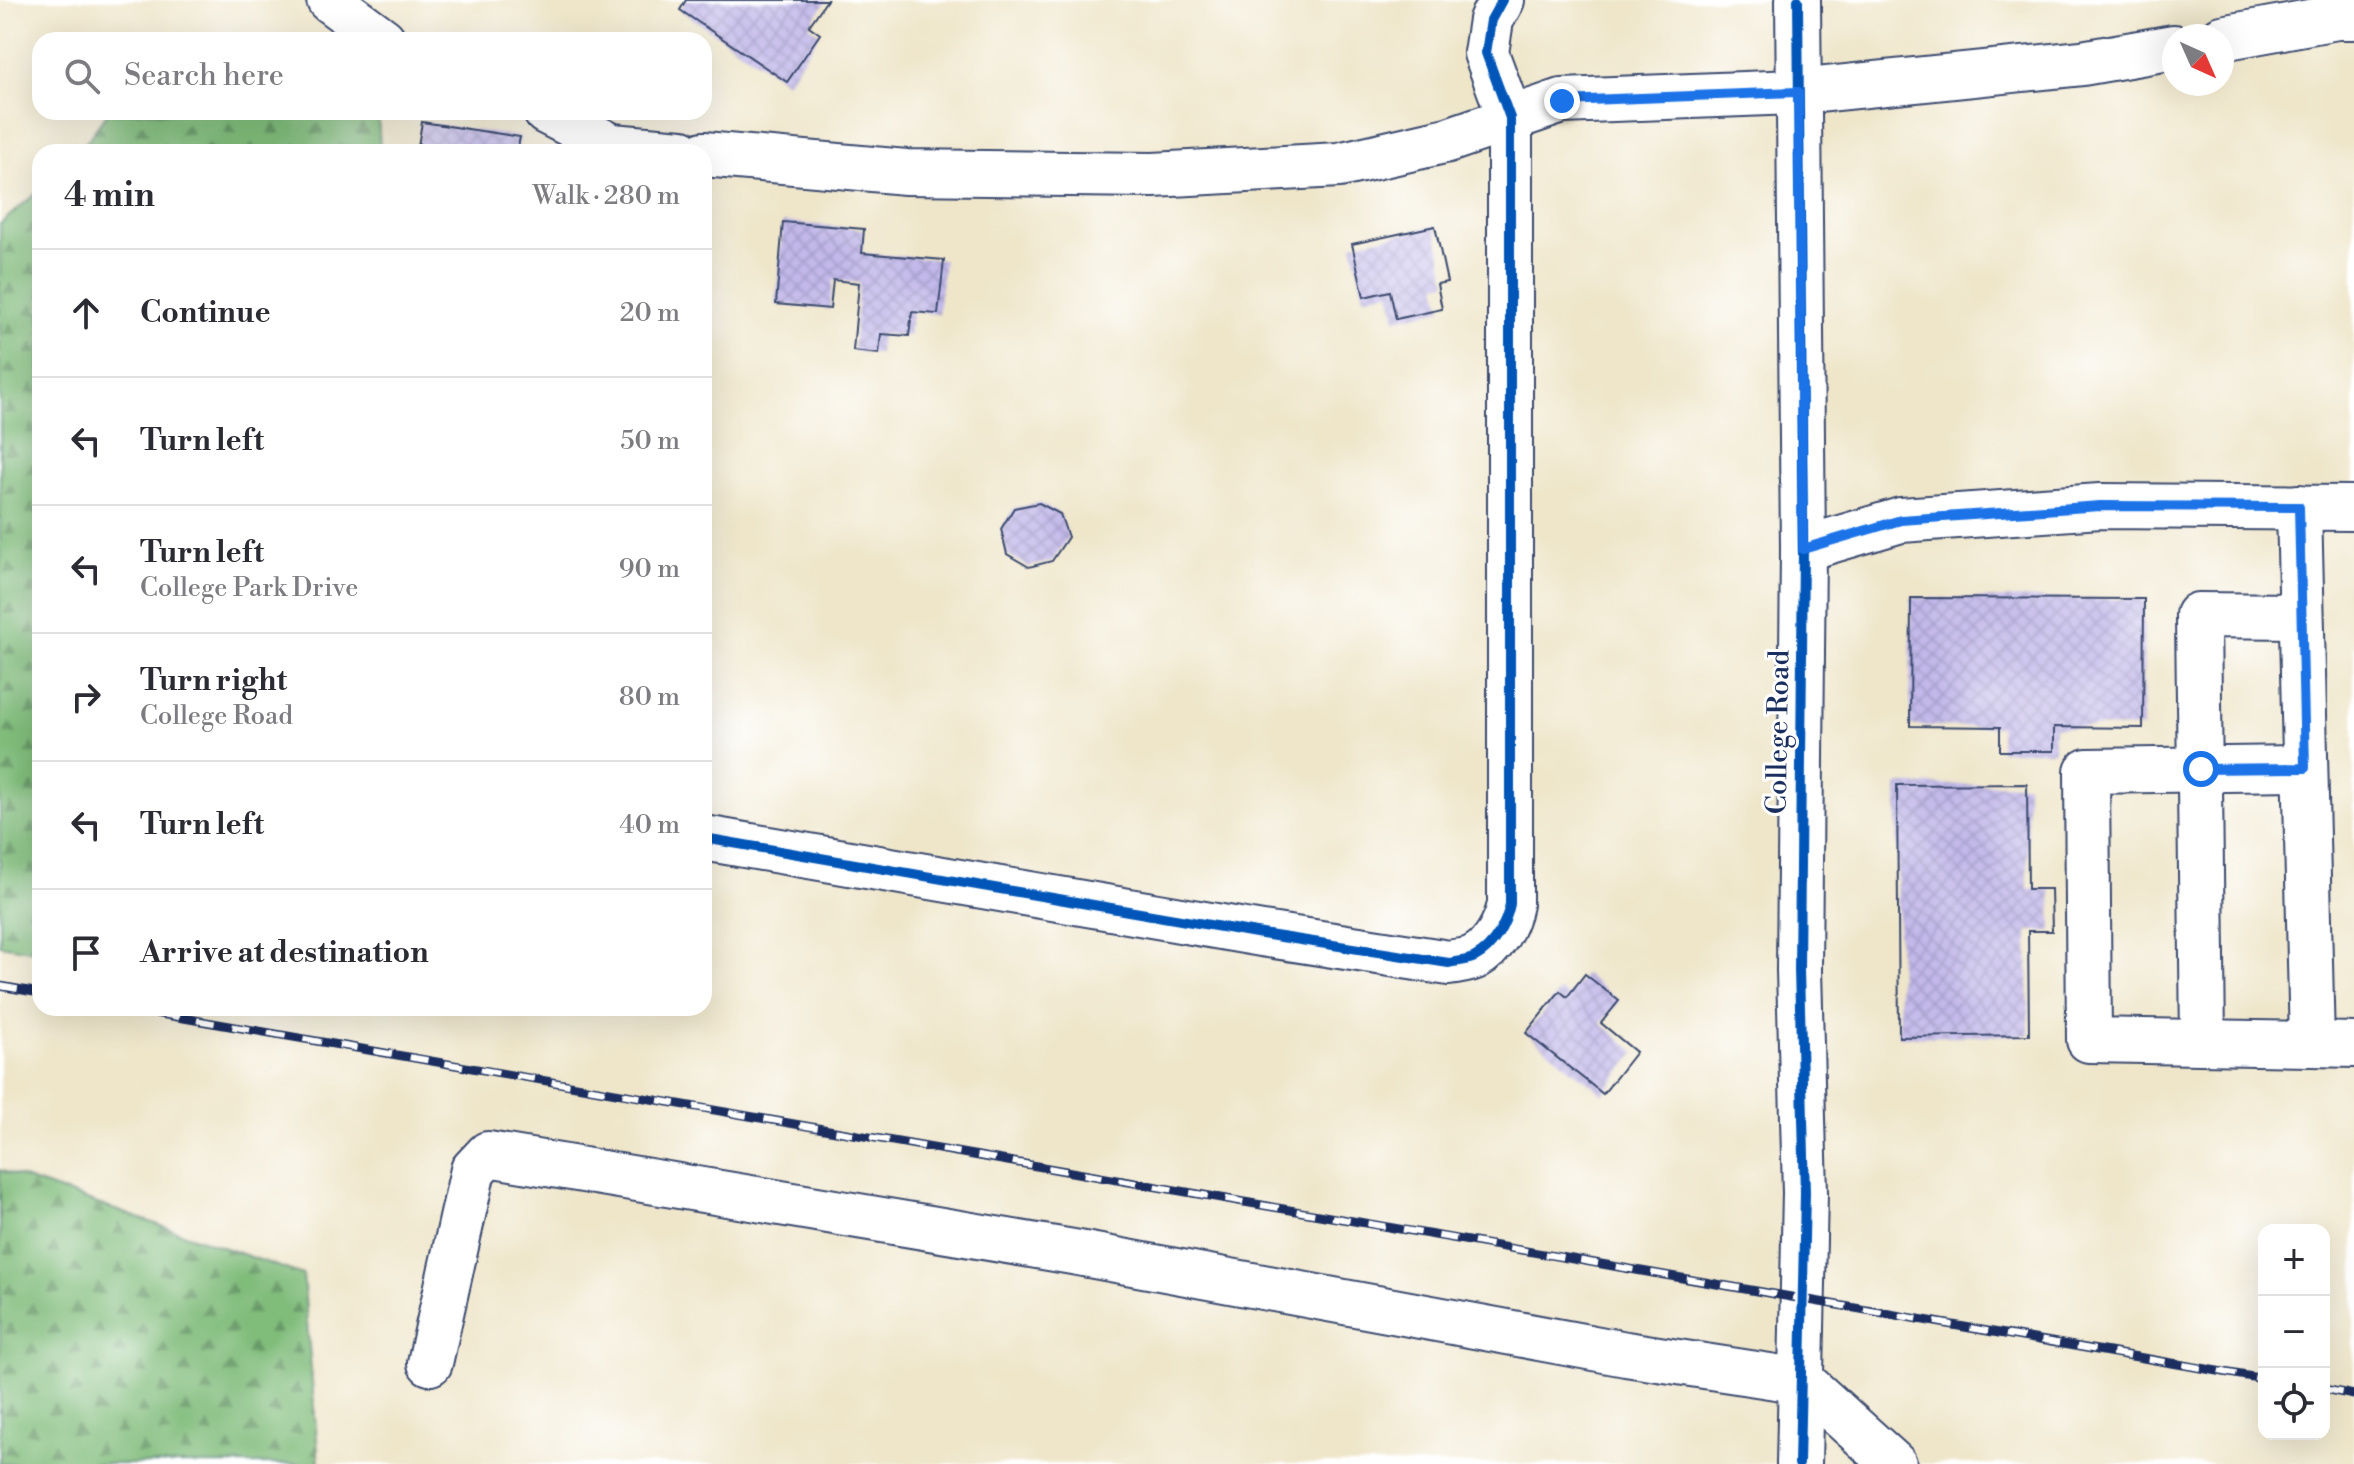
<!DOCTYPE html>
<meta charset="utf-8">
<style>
:root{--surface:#fff;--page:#f2f2f3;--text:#2b2b33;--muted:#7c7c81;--line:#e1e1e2}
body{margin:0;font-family:"Libre Bodoni",serif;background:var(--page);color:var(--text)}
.controls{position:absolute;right:24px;bottom:24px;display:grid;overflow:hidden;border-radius:16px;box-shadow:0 8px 32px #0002}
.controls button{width:72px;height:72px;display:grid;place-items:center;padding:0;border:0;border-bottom:2px solid var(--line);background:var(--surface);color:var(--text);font:40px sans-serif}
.compass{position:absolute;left:2162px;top:24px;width:72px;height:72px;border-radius:50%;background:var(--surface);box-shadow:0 8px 32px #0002;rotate:135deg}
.stop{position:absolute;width:24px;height:24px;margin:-18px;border:6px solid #1a73e8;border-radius:50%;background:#fff}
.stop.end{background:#1a73e8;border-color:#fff;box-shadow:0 2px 8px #0008}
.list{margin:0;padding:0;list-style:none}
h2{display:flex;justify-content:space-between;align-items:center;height:104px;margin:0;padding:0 32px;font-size:34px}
h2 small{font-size:26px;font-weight:400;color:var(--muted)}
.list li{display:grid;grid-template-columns:52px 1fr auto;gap:24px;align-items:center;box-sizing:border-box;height:128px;padding:0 32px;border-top:2px solid var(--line)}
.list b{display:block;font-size:30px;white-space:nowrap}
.list p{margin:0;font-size:26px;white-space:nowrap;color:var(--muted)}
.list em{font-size:26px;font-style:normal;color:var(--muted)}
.icon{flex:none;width:44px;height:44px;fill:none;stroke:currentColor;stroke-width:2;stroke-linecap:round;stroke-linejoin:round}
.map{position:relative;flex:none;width:2354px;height:1464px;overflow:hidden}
.search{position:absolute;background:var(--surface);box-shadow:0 8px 32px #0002;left:32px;top:32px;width:680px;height:88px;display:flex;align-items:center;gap:20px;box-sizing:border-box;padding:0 28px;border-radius:24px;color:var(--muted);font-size:30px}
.panel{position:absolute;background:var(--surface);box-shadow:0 8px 32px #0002;left:32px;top:144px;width:680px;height:872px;border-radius:24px}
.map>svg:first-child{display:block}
.forest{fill:url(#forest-firs);stroke:#4e766c;stroke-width:2}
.building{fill:url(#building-cross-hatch)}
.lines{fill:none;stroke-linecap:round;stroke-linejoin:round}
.minor-casing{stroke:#3b4a6e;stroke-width:48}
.minor{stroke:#fff;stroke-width:44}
.rail-casing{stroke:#1b2f5e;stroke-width:9}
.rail{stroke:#fff;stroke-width:6;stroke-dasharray:18;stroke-linecap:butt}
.cycleway-casing{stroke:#fff;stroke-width:15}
.cycleway{stroke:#0057b8;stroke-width:10}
.route{stroke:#1a73e8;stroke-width:10}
.labels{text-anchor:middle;stroke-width:6;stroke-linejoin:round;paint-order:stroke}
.street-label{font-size:28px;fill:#1b2f5e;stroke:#fff}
</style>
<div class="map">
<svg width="2354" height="1464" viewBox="0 0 2354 1464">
<defs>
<pattern id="forest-firs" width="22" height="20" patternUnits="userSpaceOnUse" patternTransform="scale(2)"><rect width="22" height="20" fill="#80bc7a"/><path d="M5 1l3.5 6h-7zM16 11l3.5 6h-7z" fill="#689967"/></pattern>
<pattern id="building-cross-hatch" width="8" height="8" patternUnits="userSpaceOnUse" patternTransform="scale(2)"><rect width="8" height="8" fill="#c2b9ea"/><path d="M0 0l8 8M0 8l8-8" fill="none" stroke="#a69fcb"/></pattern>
</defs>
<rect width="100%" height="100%" fill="#fff"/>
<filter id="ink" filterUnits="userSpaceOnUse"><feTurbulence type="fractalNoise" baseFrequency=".0125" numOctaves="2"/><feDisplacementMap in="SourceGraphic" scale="16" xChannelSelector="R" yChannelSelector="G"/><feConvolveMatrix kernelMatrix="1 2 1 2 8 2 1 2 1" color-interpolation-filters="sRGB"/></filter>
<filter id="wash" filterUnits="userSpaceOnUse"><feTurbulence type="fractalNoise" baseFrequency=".006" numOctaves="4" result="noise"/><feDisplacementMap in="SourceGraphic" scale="32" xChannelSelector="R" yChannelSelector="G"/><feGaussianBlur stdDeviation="1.8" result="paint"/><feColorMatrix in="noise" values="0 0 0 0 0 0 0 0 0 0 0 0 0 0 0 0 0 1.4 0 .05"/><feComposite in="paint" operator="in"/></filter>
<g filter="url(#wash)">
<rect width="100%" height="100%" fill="#efe6ca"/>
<g class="forest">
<path d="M108,112H378L380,152H79Z"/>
<path d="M40,190V952L0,945V224Z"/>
<path d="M0,1170L303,1275L319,1464H0Z"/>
</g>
<g id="blocks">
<g class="building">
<path d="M686,0H827L809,26L820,34L787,82L680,10Z"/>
<path d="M422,122L520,137L517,152H417Z"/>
<path d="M783,222L864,229L862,253L944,260L938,314L912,312L909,336L881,334L879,354L853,351L859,283L833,280L830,309L776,304Z"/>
<path d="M1435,226L1447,282L1437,284L1442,309L1396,319L1390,291L1364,297L1352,244Z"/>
<path d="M1039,503L1060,514L1068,537L1052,561L1029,567L1007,554L1001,529L1014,508Z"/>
<path d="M1911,598L2144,599L2143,728L2054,727V751H2000V727L1910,726Z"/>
<path d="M2027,784L2028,889H2051L2052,931H2028L2029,1035L1899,1037L1897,785Z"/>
<path d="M1585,974L1619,1001L1601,1023L1636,1052L1603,1094L1526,1033L1560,991L1567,997Z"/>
</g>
</g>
</g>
<g filter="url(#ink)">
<use href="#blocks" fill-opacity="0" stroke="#3b4a6e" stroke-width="2"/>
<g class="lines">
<defs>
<g id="minor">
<path d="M329,0L383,40"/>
<path d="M1798,0L1803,549L1799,970L1805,1193L1799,1464"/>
<path d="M2222,38L2337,17H2354"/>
<path d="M546,112L612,146L682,152"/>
<path d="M704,154L906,172L1153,175L1339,165L1448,140L1562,101L1798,92L2082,63L2174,47"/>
<path d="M2299,507L2312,1044L2354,1045"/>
<path d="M1803,549L1901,520L2100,506L2354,508"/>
<path d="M2305,768L2087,771L2089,1040L2312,1044"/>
<path d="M704,838L1262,934L1449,963C1457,961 1468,961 1475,957C1494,947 1506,924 1510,904V118L1486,53L1491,20L1502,0"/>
<path d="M2203,1042L2198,615L2301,616"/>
<path d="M430,1363L473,1170L488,1154L1073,1252L1626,1354L1802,1381L1894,1464"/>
</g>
</defs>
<use href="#minor" class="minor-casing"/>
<use href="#minor" class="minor"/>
<defs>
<g id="rail">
<path d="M0,986L40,993"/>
<path d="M126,1008L2264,1379"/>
<path d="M2324,1389L2354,1395"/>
</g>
</defs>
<use href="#rail" class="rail-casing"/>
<use href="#rail" class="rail"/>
<defs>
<g id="cycleway">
<path d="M1798,0L1803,549L1799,970L1805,1193L1799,1464"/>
<path d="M704,838L1262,934L1449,963C1457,961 1468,961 1475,957C1494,947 1506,924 1510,904V118L1486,53L1491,20L1502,0"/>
</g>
</defs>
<use href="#cycleway" class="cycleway-casing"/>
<use href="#cycleway" class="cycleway"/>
</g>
</g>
<g class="lines" filter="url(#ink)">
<path class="route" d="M1562,101L1798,92L1803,549L1901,520L2100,506L2299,507L2305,768L2201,769"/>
</g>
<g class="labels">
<g class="street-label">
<text transform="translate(1777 732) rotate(-89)" y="10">College Road</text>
</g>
</g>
</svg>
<div class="controls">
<button>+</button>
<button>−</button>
<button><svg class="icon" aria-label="locate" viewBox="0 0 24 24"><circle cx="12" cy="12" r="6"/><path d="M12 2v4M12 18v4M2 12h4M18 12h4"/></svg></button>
</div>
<svg class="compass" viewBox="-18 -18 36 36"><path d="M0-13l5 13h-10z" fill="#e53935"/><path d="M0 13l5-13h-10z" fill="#7c7c81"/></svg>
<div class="stop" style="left:2201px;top:769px"></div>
<div class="stop end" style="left:1562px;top:101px"></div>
<div class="search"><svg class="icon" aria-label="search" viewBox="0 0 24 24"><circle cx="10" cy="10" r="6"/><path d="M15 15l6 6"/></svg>Search here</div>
<section class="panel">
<h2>4 min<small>Walk · 280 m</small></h2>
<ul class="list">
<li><svg class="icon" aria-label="ahead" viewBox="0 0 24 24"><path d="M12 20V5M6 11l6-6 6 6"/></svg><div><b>Continue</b></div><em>20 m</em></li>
<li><svg class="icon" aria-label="left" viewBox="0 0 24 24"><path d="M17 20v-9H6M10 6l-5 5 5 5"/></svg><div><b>Turn left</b></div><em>50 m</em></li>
<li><svg class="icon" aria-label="left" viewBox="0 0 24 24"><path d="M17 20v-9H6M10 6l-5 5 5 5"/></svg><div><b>Turn left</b><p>College Park Drive</p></div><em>90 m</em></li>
<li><svg class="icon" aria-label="right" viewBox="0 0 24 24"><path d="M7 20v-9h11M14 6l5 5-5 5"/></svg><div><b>Turn right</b><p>College Road</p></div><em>80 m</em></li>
<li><svg class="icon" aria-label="left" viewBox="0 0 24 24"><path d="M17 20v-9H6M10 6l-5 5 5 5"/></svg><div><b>Turn left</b></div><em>40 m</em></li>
<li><svg class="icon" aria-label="arrive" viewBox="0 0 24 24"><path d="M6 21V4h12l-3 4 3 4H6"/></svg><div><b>Arrive at destination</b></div></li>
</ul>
</section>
</div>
